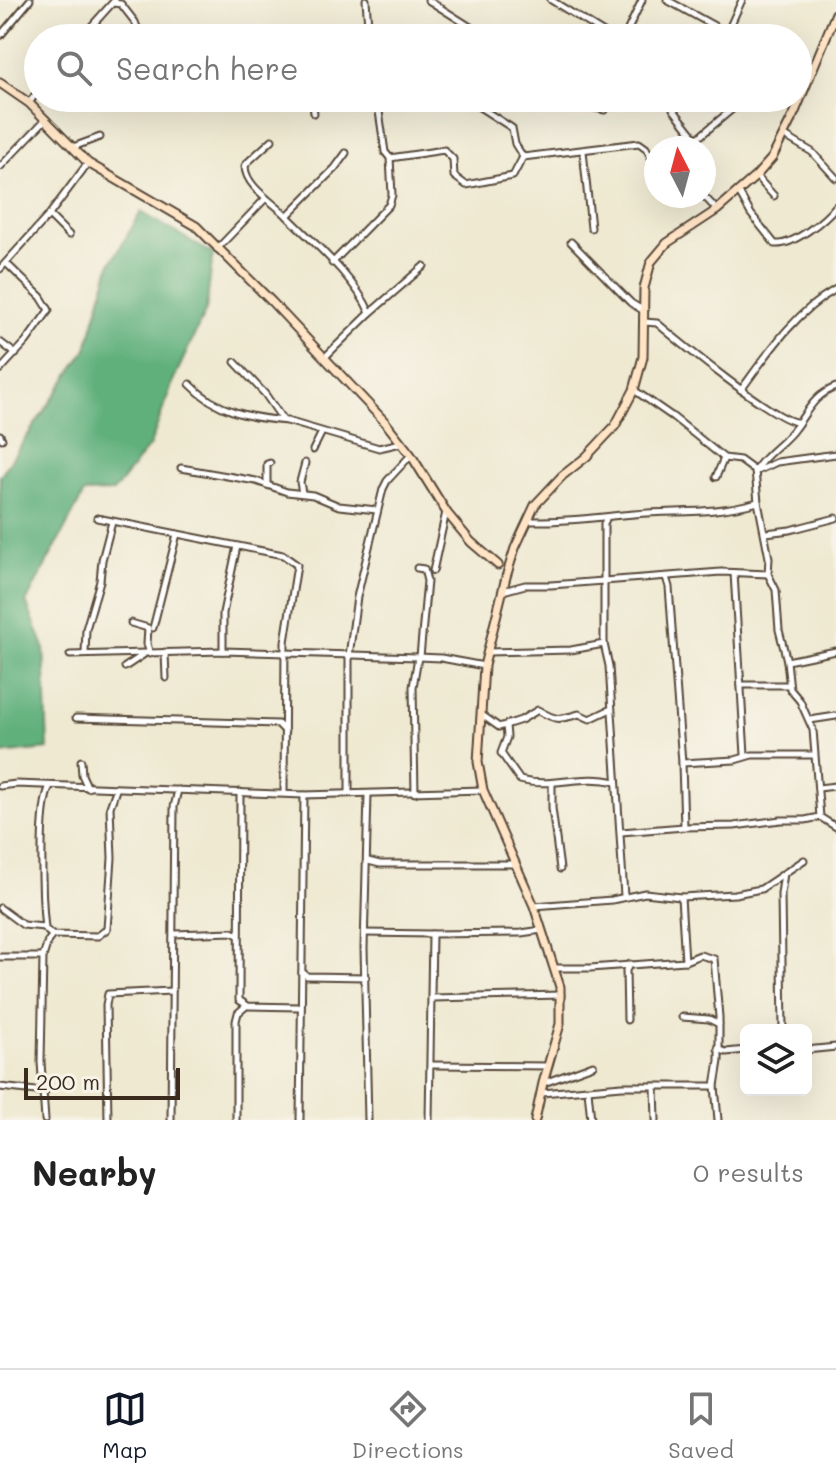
<!DOCTYPE html>
<style>
:root{--surface:#fff;--page:#f2f2f2;--text:#222;--muted:#767676;--line:#e0e0e0;--accent:#111827}
body{margin:0;font-family:Mali,sans-serif;background:var(--page);color:var(--text)}
.controls{position:absolute;right:24px;bottom:24px;display:grid;overflow:hidden;border-radius:12px;box-shadow:0 8px 32px #0002}
.controls button{width:72px;height:72px;display:grid;place-items:center;padding:0;border:0;border-bottom:2px solid var(--line);background:var(--surface);color:var(--text);font:40px sans-serif}
.compass{position:absolute;left:644px;top:136px;width:72px;height:72px;border-radius:50%;background:var(--surface);box-shadow:0 8px 32px #0002;rotate:354deg}
.scale{position:absolute;left:24px;bottom:20px;width:156px;box-sizing:border-box;padding-left:8px;border:4px solid #3b2a1e;border-top:0;font-size:22px;line-height:28px;white-space:nowrap;color:#3b2a1e;-webkit-text-stroke:6px #f7f3e8;paint-order:stroke}
.list{margin:0;padding:0;list-style:none}
h2{display:flex;justify-content:space-between;align-items:center;height:104px;margin:0;padding:0 32px;font-size:34px}
h2 small{font-size:26px;font-weight:400;color:var(--muted)}
.icon{flex:none;width:44px;height:44px;fill:none;stroke:currentColor;stroke-width:2;stroke-linecap:round;stroke-linejoin:round}
.map{position:relative;flex:none;width:836px;height:1120px;overflow:hidden}
.search{position:absolute;background:var(--surface);box-shadow:0 8px 32px #0002;left:24px;right:24px;top:24px;height:88px;display:flex;align-items:center;gap:20px;box-sizing:border-box;padding:0 28px;border-radius:44px;color:var(--muted);font-size:30px}
.sheet{height:248px;background:var(--surface)}
nav{display:flex;justify-content:space-around;align-items:center;box-sizing:border-box;height:112px;border-top:2px solid var(--line);background:var(--surface);font-size:22px;color:var(--muted)}
nav a{display:grid;justify-items:center;gap:4px}
nav .on{color:var(--accent)}
.map>svg:first-child{display:block}
.forest{fill:#60b07c;stroke:#4e6d4d;stroke-width:2}
.lines{fill:none;stroke-linecap:round;stroke-linejoin:round}
.street-casing{stroke:#564739;stroke-width:9}
.secondary-casing{stroke:#564739;stroke-width:11}
.street{stroke:#fff;stroke-width:5}
.secondary{stroke:#ffe4c6;stroke-width:7}
</style>
<div class="map">
<svg width="836" height="1120" viewBox="0 0 836 1120">
<rect width="100%" height="100%" fill="#f7f3e8"/>
<filter id="ink" filterUnits="userSpaceOnUse"><feTurbulence type="fractalNoise" baseFrequency=".0125" numOctaves="2"/><feDisplacementMap in="SourceGraphic" scale="16" xChannelSelector="R" yChannelSelector="G"/><feConvolveMatrix kernelMatrix="1 2 1 2 8 2 1 2 1" color-interpolation-filters="sRGB"/></filter>
<filter id="wash" filterUnits="userSpaceOnUse"><feTurbulence type="fractalNoise" baseFrequency=".006" numOctaves="4" result="noise"/><feDisplacementMap in="SourceGraphic" scale="32" xChannelSelector="R" yChannelSelector="G"/><feGaussianBlur stdDeviation="1.8" result="paint"/><feColorMatrix in="noise" values="0 0 0 0 0 0 0 0 0 0 0 0 0 0 0 0 0 1.4 0 .05"/><feComposite in="paint" operator="in"/></filter>
<g filter="url(#wash)">
<rect width="100%" height="100%" fill="#efe9d1"/>
<path class="forest" d="M141,212L213,254L206,310L174,379L150,445L113,492L84,493L26,602L44,647L48,749L0,754V476L87,348L110,265Z"/>
</g>
<g filter="url(#ink)">
<g class="lines">
<defs>
<g id="street">
<path d="M366,0L369,38"/>
<path d="M428,0L488,38"/>
<path d="M551,0L612,38"/>
<path d="M667,0L727,33L742,0"/>
<path d="M113,3L121,4L135,22L141,38"/>
<path d="M0,36L30,0"/>
<path d="M81,38L115,0"/>
<path d="M624,38L642,0"/>
<path d="M798,64L813,68"/>
<path d="M312,98L314,113"/>
<path d="M471,98L473,103L512,128L515,144L523,157"/>
<path d="M580,98L591,107L605,110L616,98"/>
<path d="M673,98V109L692,133L693,142"/>
<path d="M29,103L38,91"/>
<path d="M785,136L812,152L836,178"/>
<path d="M272,140L248,162L245,166C245,187 275,203 288,217C315,244 355,278 370,313L324,358"/>
<path d="M73,147L100,137"/>
<path d="M686,148L743,100"/>
<path d="M583,151L591,228"/>
<path d="M523,157L639,143L646,148L656,167"/>
<path d="M390,158L444,150L453,159L454,176L466,185L513,176L523,157"/>
<path d="M0,167L46,119"/>
<path d="M756,176L774,196"/>
<path d="M738,191L751,214L775,244C793,246 825,220 836,206"/>
<path d="M704,196L717,210"/>
<path d="M49,215L69,235"/>
<path d="M287,216L335,168L346,153"/>
<path d="M571,242L631,303L644,311"/>
<path d="M217,249L266,198"/>
<path d="M332,263L389,205L392,195L390,158L385,152L377,98"/>
<path d="M0,269L49,215L88,163"/>
<path d="M370,313L424,266"/>
<path d="M644,322L657,323C677,340 779,424 798,422"/>
<path d="M0,342L16,354"/>
<path d="M235,362L265,394L283,420"/>
<path d="M0,370L26,342L49,310L41,297L6,263"/>
<path d="M190,384C216,412 251,418 287,421L379,448L401,443"/>
<path d="M634,390L673,417L724,458L740,460L755,471L758,502L769,558L768,574L776,590L779,630L787,661L790,689L800,701L813,730L820,817L836,827"/>
<path d="M741,390C768,353 795,312 836,289"/>
<path d="M0,435L2,439"/>
<path d="M313,450L322,432"/>
<path d="M181,468L256,481L287,492L313,495L339,506L377,510"/>
<path d="M755,471C765,453 784,444 795,428C808,411 814,395 836,387"/>
<path d="M757,471L777,462L836,454"/>
<path d="M716,477L724,458"/>
<path d="M267,485V464L270,463"/>
<path d="M302,493L300,482L305,463"/>
<path d="M97,518L283,555L297,565L285,642L284,793"/>
<path d="M606,519L604,524V644L609,666L624,896"/>
<path d="M529,521C565,522 598,517 634,514C680,510 711,515 758,502"/>
<path d="M766,533L790,530L836,518"/>
<path d="M417,568L424,569L427,581L420,657"/>
<path d="M433,571L446,512"/>
<path d="M734,573L745,755"/>
<path d="M666,577L669,587L682,763L684,827"/>
<path d="M503,591L525,585H551L721,572L768,574"/>
<path d="M131,623L148,628L147,644L150,654"/>
<path d="M153,628L177,534"/>
<path d="M223,651V613L237,546"/>
<path d="M165,652L166,678"/>
<path d="M487,652L571,650L604,644"/>
<path d="M85,654L86,629L100,581L102,560L112,522"/>
<path d="M70,655L223,651L418,657L441,658L484,666"/>
<path d="M787,661L836,651"/>
<path d="M125,667L143,655"/>
<path d="M741,685H789"/>
<path d="M482,715L499,727L521,720L538,710C556,721 559,720 579,714L590,719L611,709"/>
<path d="M76,718L278,724L285,731"/>
<path d="M810,720L836,716"/>
<path d="M506,725L507,737L501,753L520,780C552,789 581,773 616,782"/>
<path d="M81,761L82,775L88,788"/>
<path d="M682,763L735,760L752,755H813"/>
<path d="M552,783V808L560,869"/>
<path d="M0,786L16,784L304,795L483,790"/>
<path d="M50,786C38,808 42,901 45,929L52,935L98,936L107,929L112,858L110,807L116,790"/>
<path d="M818,788L836,786"/>
<path d="M240,792L239,1000L248,1006L299,1007"/>
<path d="M349,793V656L357,597L383,489L387,481L411,455"/>
<path d="M415,793L413,687L418,657"/>
<path d="M621,832L684,827L734,826L781,820H805L820,817"/>
<path d="M368,861L380,864H516"/>
<path d="M681,897L685,961"/>
<path d="M534,906L612,900L645,893L681,897L735,894L761,889L804,860"/>
<path d="M0,908L23,925L44,927"/>
<path d="M365,933L432,934"/>
<path d="M174,934L232,932L238,935"/>
<path d="M0,957H43"/>
<path d="M556,968H590L685,961L700,955L714,959L719,1017V1061L715,1086L718,1120"/>
<path d="M302,972L307,976L366,977"/>
<path d="M432,998L561,995"/>
<path d="M682,1017L709,1019L719,1024"/>
<path d="M627,1020L626,970L630,964"/>
<path d="M783,1030L781,894L784,873"/>
<path d="M718,1049L726,1052L746,1050"/>
<path d="M806,1050L836,1047"/>
<path d="M431,1065L548,1066"/>
<path d="M544,1083L593,1065"/>
<path d="M655,1086L656,1120"/>
<path d="M0,1087L45,1092"/>
<path d="M588,1090L591,1120"/>
<path d="M542,1093L622,1086H715"/>
<path d="M45,1120L41,1062L43,957L48,941L52,936"/>
<path d="M108,1120L106,1005L108,994L172,991"/>
<path d="M171,1120L174,807L178,790"/>
<path d="M236,1120V1021L238,1013L245,1007"/>
<path d="M300,1120L304,795"/>
<path d="M368,1120L364,948L368,794"/>
<path d="M429,1120L432,934L521,933L542,930"/>
</g>
<g id="secondary">
<path d="M0,83L29,103L88,163L196,226L272,302L385,422L411,455L447,513L471,542L498,565"/>
<path d="M535,1120L543,1083L560,1024V987L534,906L483,790L478,762L484,666L506,577L515,548L535,505L562,476L586,457L615,426L634,390L643,357L644,288L651,262L667,243L717,210L756,176L772,158L795,112L836,13"/>
</g>
</defs>
<use href="#street" class="street-casing"/>
<use href="#secondary" class="secondary-casing"/>
<use href="#street" class="street"/>
<use href="#secondary" class="secondary"/>
</g>
</g>
</svg>
<div class="controls">
<button><svg class="icon" aria-label="layers" viewBox="0 0 24 24"><path d="M12 4l9 5-9 5-9-5zM3 14l9 5 9-5"/></svg></button>
</div>
<svg class="compass" viewBox="-18 -18 36 36"><path d="M0-13l5 13h-10z" fill="#e53935"/><path d="M0 13l5-13h-10z" fill="#767676"/></svg>
<div class="scale">200 m</div>
<div class="search"><svg class="icon" aria-label="search" viewBox="0 0 24 24"><circle cx="10" cy="10" r="6"/><path d="M15 15l6 6"/></svg>Search here</div>
</div>
<section class="sheet">
<h2>Nearby<small>0 results</small></h2>
<ul class="list">
</ul>
</section>
<nav>
<a class="on"><svg class="icon" aria-label="map" viewBox="0 0 24 24"><path d="M3 6l6-2 6 2 6-2v14l-6 2-6-2-6 2zM9 4v14M15 6v14"/></svg>Map</a>
<a><svg class="icon" aria-label="directions" viewBox="0 0 24 24"><path d="M12 3l9 9-9 9-9-9zM9 14v-3h6M13 9l2 2-2 2"/></svg>Directions</a>
<a><svg class="icon" aria-label="saved" viewBox="0 0 24 24"><path d="M7 4h10v16l-5-4-5 4z"/></svg>Saved</a>
</nav>
